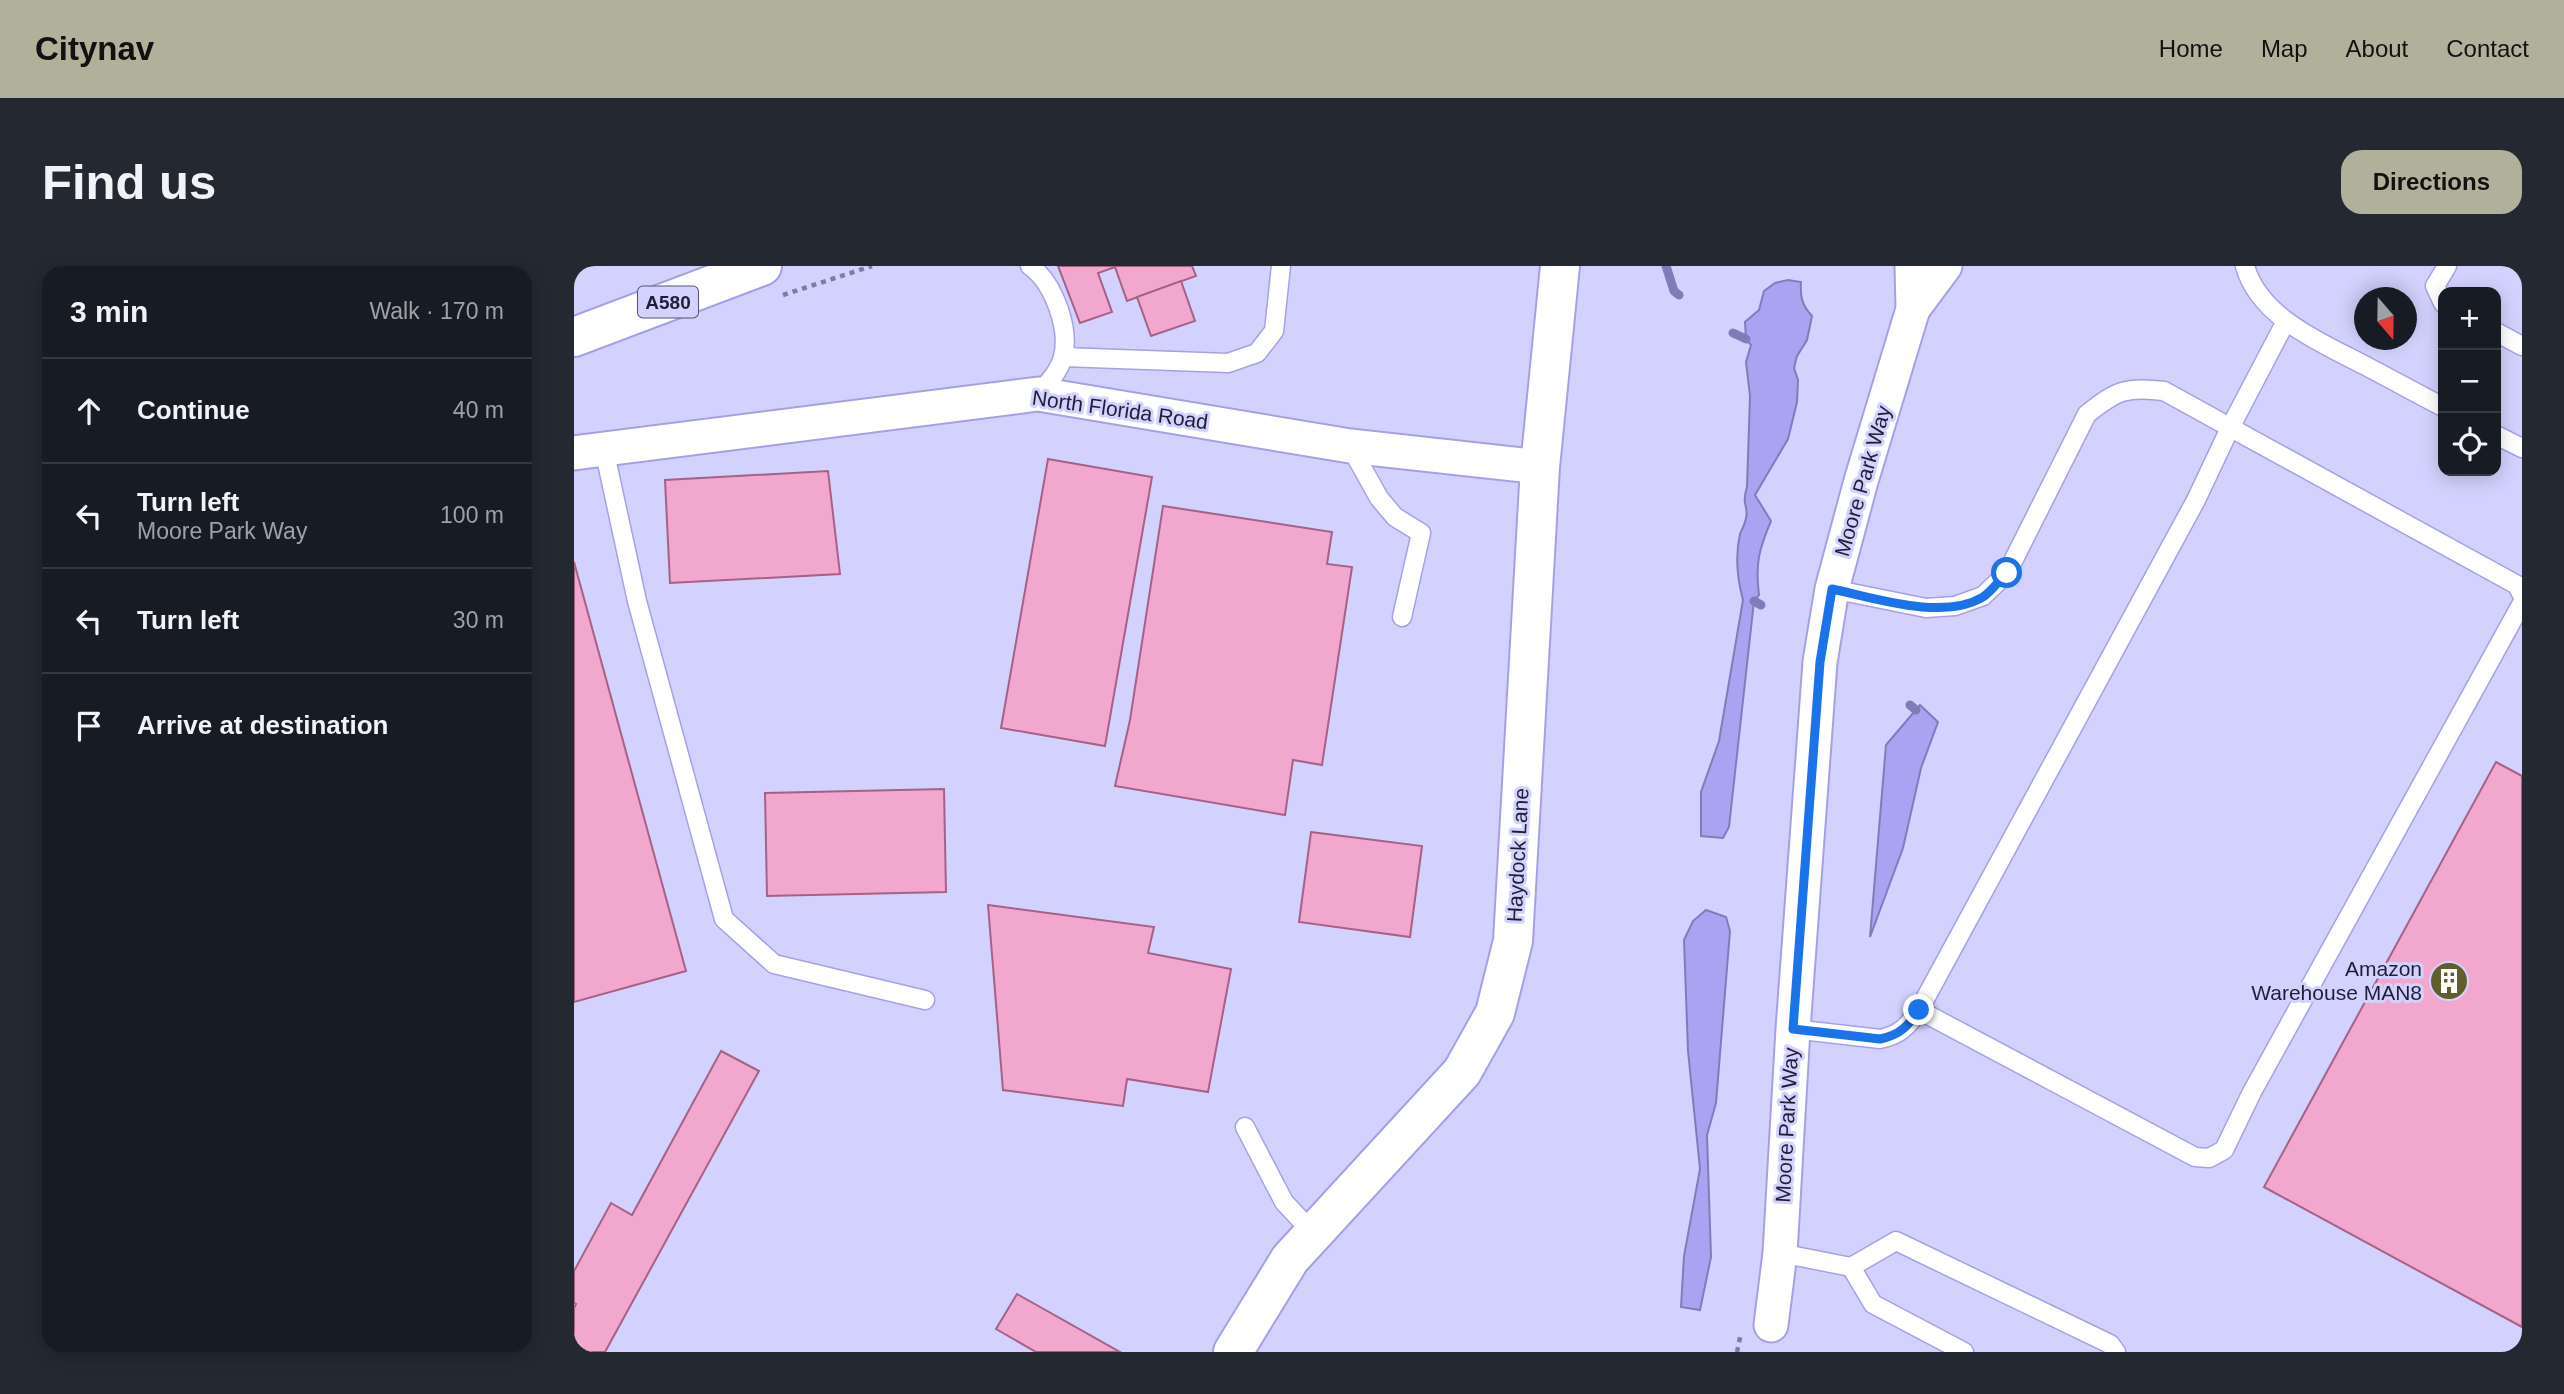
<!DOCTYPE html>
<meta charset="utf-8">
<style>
:root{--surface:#171b24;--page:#242831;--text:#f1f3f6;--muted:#9ea1a6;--line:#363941;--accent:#b0b09b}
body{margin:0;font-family:Arial,sans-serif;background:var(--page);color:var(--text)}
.controls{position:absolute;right:21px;top:21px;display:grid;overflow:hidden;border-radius:14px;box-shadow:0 4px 18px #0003}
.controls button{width:63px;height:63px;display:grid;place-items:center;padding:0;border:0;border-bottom:2px solid var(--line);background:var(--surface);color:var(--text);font:35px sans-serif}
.compass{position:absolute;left:1780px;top:21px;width:63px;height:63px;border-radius:50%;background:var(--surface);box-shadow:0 4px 18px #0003;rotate:160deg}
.stop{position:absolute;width:21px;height:21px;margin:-16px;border:5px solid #1a73e8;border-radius:50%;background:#fff}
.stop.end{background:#1a73e8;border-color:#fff;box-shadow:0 2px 7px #0008}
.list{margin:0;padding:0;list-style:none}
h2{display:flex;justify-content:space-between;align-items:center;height:91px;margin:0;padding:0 28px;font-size:30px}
h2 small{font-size:23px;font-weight:400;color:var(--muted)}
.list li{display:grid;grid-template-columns:46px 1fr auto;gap:21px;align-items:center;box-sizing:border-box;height:105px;padding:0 28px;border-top:2px solid var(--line)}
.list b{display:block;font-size:26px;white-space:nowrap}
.list p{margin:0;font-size:23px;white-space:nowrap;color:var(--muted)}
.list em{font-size:23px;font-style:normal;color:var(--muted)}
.icon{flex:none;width:38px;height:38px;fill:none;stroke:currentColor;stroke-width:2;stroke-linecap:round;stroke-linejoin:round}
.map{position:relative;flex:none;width:1948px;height:1086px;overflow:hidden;border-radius:21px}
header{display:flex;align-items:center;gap:42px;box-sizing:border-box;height:98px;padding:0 35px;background:var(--accent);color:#111}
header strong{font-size:33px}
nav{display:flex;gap:38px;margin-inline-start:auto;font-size:24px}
.intro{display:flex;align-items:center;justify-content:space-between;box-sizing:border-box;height:168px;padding:0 42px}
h1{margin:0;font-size:49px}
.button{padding:18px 32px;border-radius:21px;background:var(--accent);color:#111;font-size:24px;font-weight:700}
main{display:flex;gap:42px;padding:0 42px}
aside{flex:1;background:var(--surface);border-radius:21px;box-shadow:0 4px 18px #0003}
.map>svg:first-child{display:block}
.water{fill:#a9a4f2;stroke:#807cba;stroke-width:2}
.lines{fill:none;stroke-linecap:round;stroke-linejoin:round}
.stream{stroke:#807cba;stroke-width:9}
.building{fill:#f1a7ce;stroke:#a56186;stroke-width:2}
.lane-casing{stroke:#a5a0e6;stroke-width:21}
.street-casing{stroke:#a5a0e6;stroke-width:37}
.secondary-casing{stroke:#a5a0e6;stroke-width:42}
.highway-casing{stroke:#a5a0e6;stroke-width:42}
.path{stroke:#7e7ca0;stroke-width:4.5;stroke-dasharray:5 5;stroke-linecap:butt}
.lane{stroke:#fff;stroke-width:18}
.street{stroke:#fff;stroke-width:33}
.secondary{stroke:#fff;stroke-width:38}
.highway{stroke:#fff;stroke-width:38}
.route{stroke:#1a73e8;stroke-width:9}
.labels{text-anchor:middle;stroke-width:6;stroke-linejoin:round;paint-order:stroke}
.shield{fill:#d3d2fe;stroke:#565373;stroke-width:2}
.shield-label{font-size:19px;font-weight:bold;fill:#201d38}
.street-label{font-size:21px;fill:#201d38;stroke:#d3d2fe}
.poi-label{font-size:21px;fill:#201d38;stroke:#d3d2fe;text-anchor:end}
</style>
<header>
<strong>Citynav</strong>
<nav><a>Home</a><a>Map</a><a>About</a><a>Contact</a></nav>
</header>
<div class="intro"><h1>Find us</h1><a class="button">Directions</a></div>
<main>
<aside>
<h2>3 min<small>Walk · 170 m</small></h2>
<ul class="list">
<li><svg class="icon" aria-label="ahead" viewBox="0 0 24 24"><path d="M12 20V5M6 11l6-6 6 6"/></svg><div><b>Continue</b></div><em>40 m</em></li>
<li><svg class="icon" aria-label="left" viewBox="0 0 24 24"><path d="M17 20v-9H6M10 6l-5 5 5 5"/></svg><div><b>Turn left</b><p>Moore Park Way</p></div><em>100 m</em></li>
<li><svg class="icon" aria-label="left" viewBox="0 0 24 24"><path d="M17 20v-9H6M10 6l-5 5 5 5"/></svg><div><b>Turn left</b></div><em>30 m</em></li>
<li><svg class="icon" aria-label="arrive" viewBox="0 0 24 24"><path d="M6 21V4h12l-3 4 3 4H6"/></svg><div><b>Arrive at destination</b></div></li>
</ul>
</aside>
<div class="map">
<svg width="1948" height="1086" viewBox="0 0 1948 1086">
<rect width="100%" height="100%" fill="#d3d2fe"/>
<g class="water">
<path d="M1214,14L1227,16C1226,31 1228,39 1238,50L1233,74L1223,90L1220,102L1224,114L1223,136L1214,173L1181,229L1197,255C1185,283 1181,298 1185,329L1180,335L1155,561L1149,572L1127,570V526L1145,475L1169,334C1163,312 1161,290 1166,268C1168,263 1171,258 1172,252C1175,241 1167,239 1173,221L1176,130L1172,96L1177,79L1172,73L1171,56L1185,44L1190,25L1201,17Z"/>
<path d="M1346,439L1364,456L1347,502L1329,582L1296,671L1312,479Z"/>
<path d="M1132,644L1152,651L1156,665L1142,837L1133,869L1137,991L1126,1044L1107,1041L1110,990L1126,903L1114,785L1110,674L1119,655Z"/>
</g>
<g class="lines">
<g class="stream">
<path d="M1092,0L1100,25L1105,29"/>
<path d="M1159,67L1172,73"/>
<path d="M1180,335L1187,339"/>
<path d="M1336,439L1342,444"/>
</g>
</g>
<g class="building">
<path d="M484,0H618L622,10L553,35L541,1L524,7L538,46L506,57Z"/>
<path d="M607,15L621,55L577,70L563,31Z"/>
<path d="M474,193L578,211L531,480L427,462Z"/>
<path d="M254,205L266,308L96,317L91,214Z"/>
<path d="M589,240L758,266L753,298L778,301L748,499L719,494L711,549L541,520L556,454Z"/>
<path d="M0,296L112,705L0,736Z"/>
<path d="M1922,496L1948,510V1061L1690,921Z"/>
<path d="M370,523L372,626L193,630L191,527Z"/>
<path d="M737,566L848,580L836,671L725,656Z"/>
<path d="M414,639L580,661L574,687L657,703L634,826L553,813L549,840L429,824Z"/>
<path d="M147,785L185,805L31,1086H0V1042L2,1038L0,1037V1005L37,937L58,949Z"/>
<path d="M443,1028L546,1086H462L422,1063Z"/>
</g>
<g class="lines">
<defs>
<g id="lane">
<path d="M456,0C480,17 496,63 489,91C485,106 474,117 464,128"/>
<path d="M1671,0C1685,51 1746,76 1788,98C1815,112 1842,127 1869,141"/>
<path d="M1869,37L1861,20L1873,0"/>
<path d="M1922,66L1948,80"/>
<path d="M489,91L654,97L683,87L700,65L707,0"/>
<path d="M1922,169L1948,182"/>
<path d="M776,180L805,232L821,251L847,267L828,351"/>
<path d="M30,183L63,335L150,653L200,698L351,734"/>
<path d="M1258,323L1352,342L1381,340L1409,330L1433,307L1513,148C1542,125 1552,120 1590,125L1943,319L1948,329"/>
<path d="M1345,744L1621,891L1635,892L1650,884L1678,826L1948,337"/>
<path d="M1219,763L1306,773C1326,769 1334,760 1345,744L1622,234L1656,162L1712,55"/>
<path d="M671,861L710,936L739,967"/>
<path d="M1206,987L1277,1001L1322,975L1536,1078L1542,1086"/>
<path d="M1277,1001L1299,1038L1390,1086"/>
</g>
<g id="street">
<path d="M1339,43L1371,0"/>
<path d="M0,187L464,128L776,180L966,201"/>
<path d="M1197,1059L1206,987L1219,763L1246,396L1258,323L1287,215L1339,43L1338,0"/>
</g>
<path id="secondary" d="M659,1086L716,993L888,806L921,747L939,675L966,201L986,0"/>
<path id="highway" d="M0,71L188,0"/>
</defs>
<use href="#lane" class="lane-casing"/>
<use href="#street" class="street-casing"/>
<use href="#secondary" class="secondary-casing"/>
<use href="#highway" class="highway-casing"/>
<g class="path">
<path d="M209,29L298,0"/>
<path d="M1163,1086L1167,1067"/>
</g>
<use href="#lane" class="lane"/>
<use href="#street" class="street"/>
<use href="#secondary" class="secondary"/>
<use href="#highway" class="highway"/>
</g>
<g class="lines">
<path class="route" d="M1345,744C1334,760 1326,769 1306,773L1219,763L1246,396L1258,323C1301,332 1369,355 1409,331C1418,325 1425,314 1433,307"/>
</g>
<defs>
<symbol id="building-disc" viewBox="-11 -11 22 22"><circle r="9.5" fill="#615e2b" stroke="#d3d2fe"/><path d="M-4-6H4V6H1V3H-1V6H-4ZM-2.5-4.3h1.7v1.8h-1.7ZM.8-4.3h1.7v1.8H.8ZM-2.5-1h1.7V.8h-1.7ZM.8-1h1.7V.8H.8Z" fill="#fff"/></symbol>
</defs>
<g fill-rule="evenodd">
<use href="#building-disc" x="1853" y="693" width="44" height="44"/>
</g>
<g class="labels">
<rect class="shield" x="64" y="20.5" width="60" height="31" rx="5"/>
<g class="shield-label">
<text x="94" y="43">A580</text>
</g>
<g class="street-label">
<text transform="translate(546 144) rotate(8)" y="7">North Florida Road</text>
<text transform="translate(1289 215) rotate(-74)" y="7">Moore Park Way</text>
<text transform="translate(944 589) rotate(-87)" y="7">Haydock Lane</text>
<text transform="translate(1213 859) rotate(-87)" y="7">Moore Park Way</text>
</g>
<g class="poi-label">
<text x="1848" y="710">Amazon<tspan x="1848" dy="24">Warehouse MAN8</tspan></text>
</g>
</g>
</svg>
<div class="controls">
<button>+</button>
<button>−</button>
<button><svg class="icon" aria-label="locate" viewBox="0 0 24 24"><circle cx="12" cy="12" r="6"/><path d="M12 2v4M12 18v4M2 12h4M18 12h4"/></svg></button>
</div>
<svg class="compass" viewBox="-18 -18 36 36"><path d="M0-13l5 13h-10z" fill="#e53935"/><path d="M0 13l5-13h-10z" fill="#9ea1a6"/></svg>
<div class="stop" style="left:1433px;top:307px"></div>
<div class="stop end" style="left:1345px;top:744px"></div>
</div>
</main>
